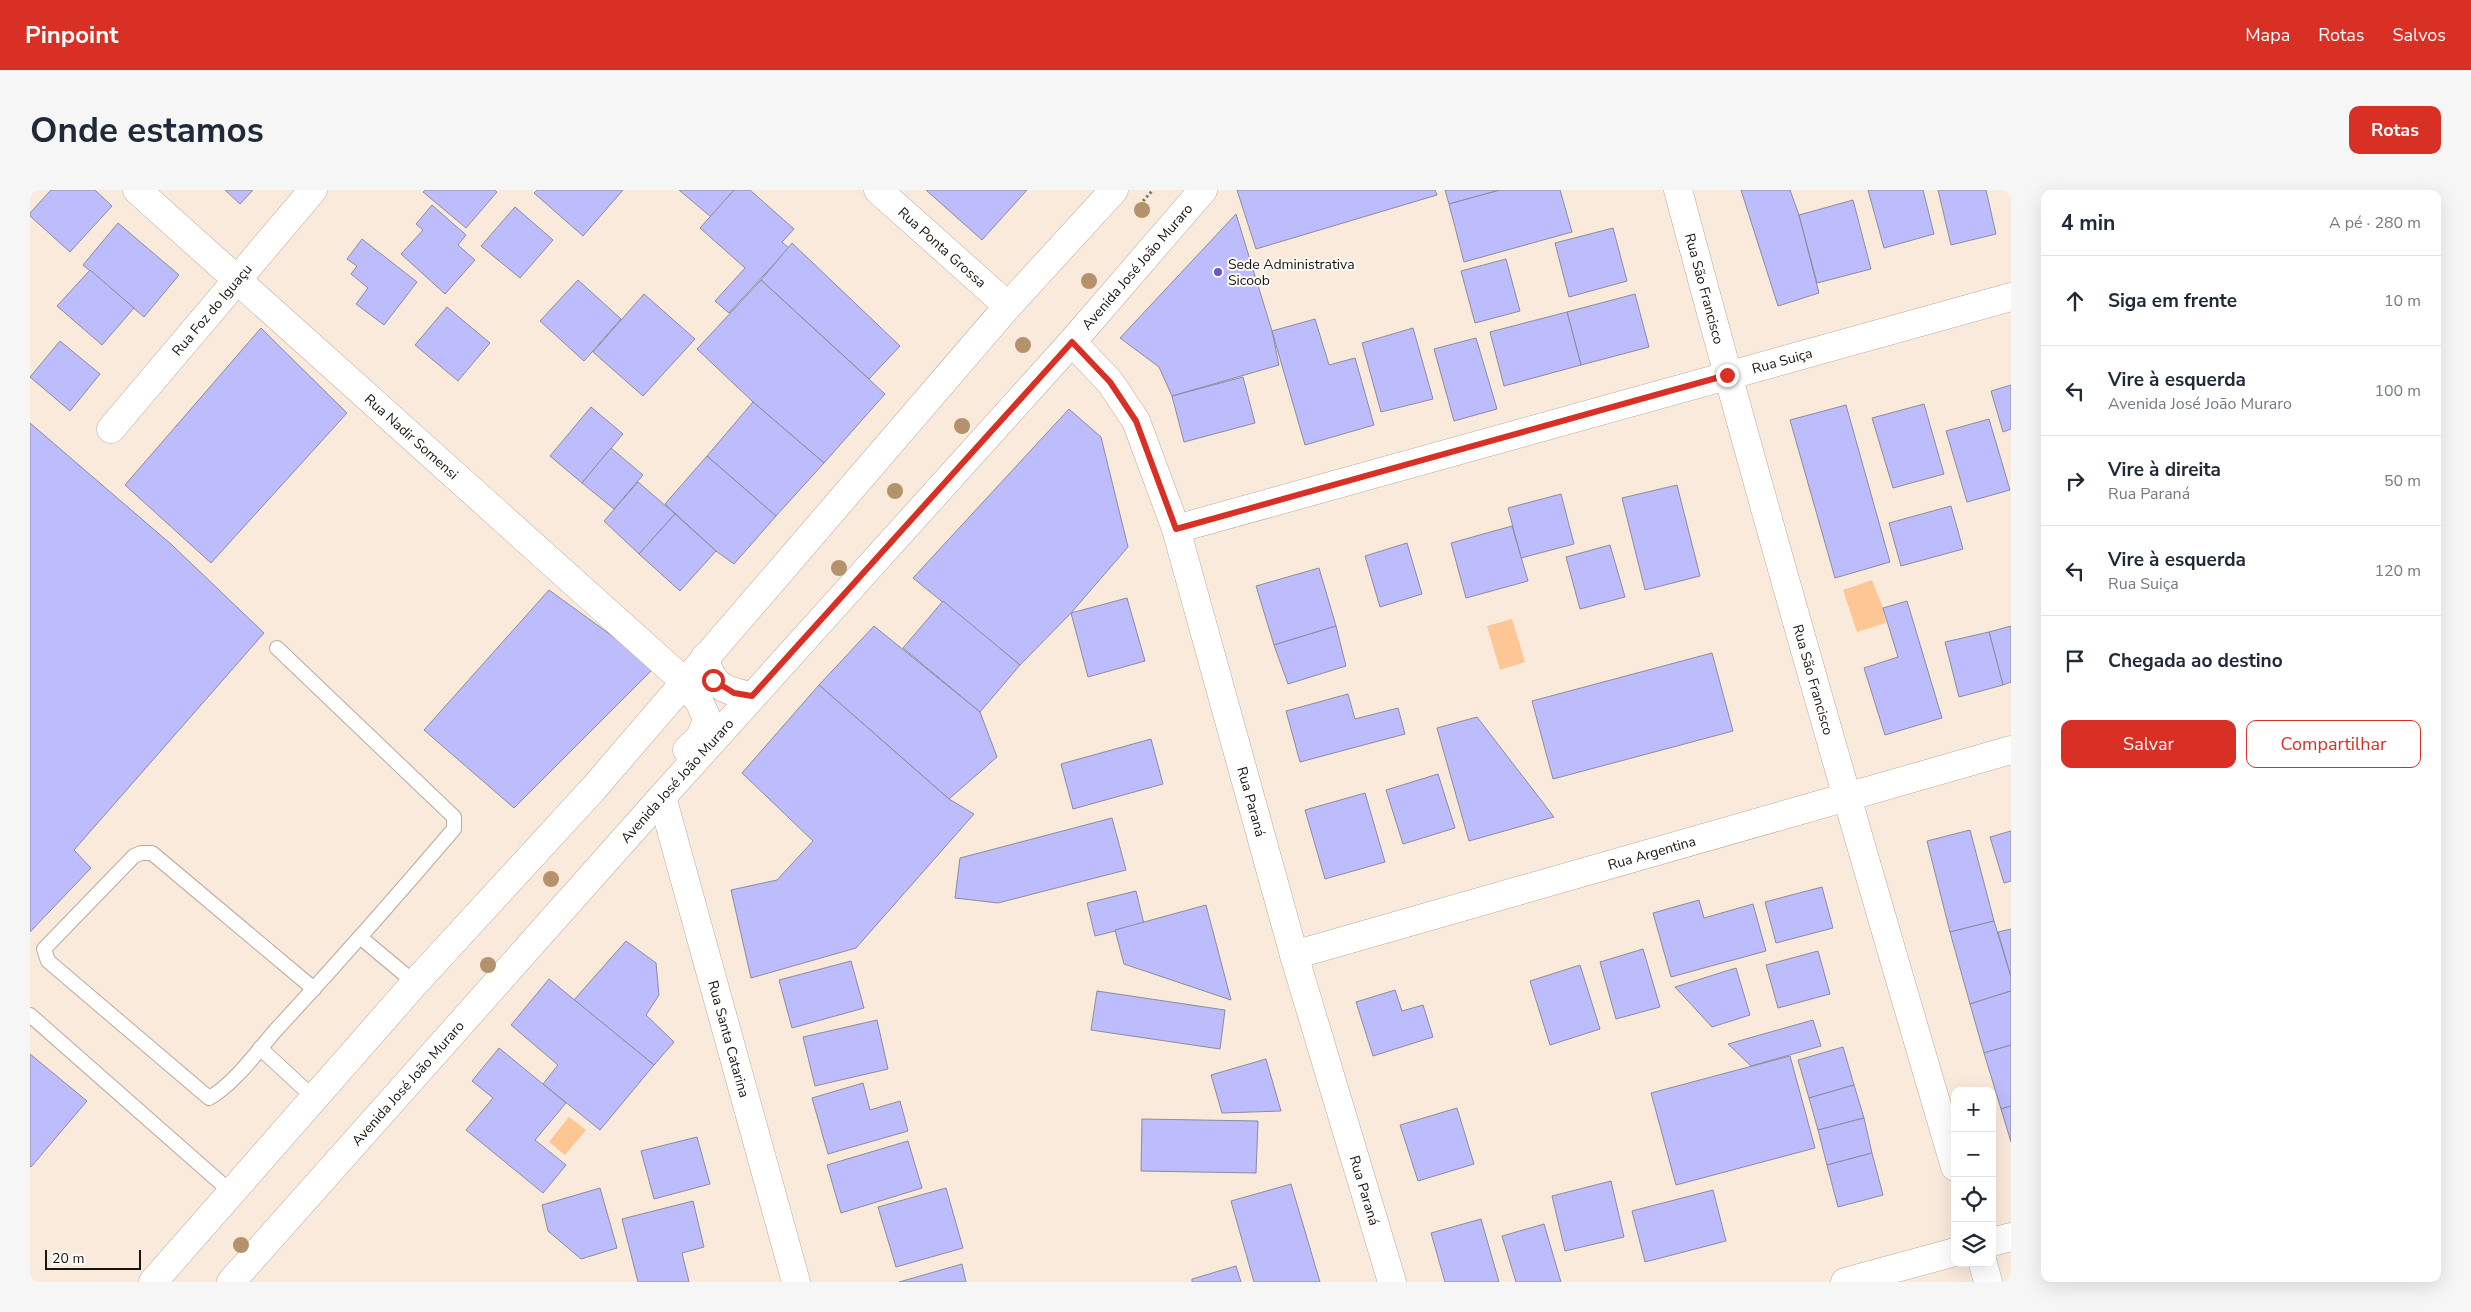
<!DOCTYPE html>
<html lang="pt">
<meta charset="utf-8">
<style>
:root{--surface:#fff;--page:#f6f6f7;--text:#1f2937;--muted:#747a83;--line:#e0e1e3;--accent:#d93025}
body{margin:0;font-family:"Nunito Sans",sans-serif;background:var(--page);color:var(--text)}
.controls{position:absolute;right:15px;bottom:15px;display:grid;overflow:hidden;border-radius:10px;box-shadow:0 5px 20px #0002}
.controls button{width:45px;height:45px;display:grid;place-items:center;padding:0;border:0;border-bottom:1px solid var(--line);background:var(--surface);color:var(--text);font:25px sans-serif}
.scale{position:absolute;left:15px;bottom:12px;width:96px;box-sizing:border-box;padding-left:5px;border:2px solid #19140f;border-top:0;font-size:14px;line-height:18px;white-space:nowrap;color:#19140f;-webkit-text-stroke:4px #fdfaf7;paint-order:stroke}
.stop{position:absolute;width:15px;height:15px;margin:-11px;border:4px solid #d93025;border-radius:50%;background:#fff}
.stop.end{background:#d93025;border-color:#fff;box-shadow:0 1px 5px #0008}
.list{margin:0;padding:0;list-style:none}
h2{display:flex;justify-content:space-between;align-items:center;height:65px;margin:0;padding:0 20px;font-size:21px}
h2 small{font-size:16px;font-weight:400;color:var(--muted)}
.list li{display:grid;grid-template-columns:32px 1fr auto;gap:15px;align-items:center;box-sizing:border-box;height:90px;padding:0 20px;border-top:1px solid var(--line)}
.list b{display:block;font-size:19px;white-space:nowrap}
.list p{margin:0;font-size:16px;white-space:nowrap;color:var(--muted)}
.list em{font-size:16px;font-style:normal;color:var(--muted)}
.actions{display:flex;gap:10px;padding:15px 20px}
.actions a{flex:1;padding:11px 0;border:1px solid var(--accent);border-radius:10px;text-align:center;font-size:18px;color:var(--accent)}
.actions .main{background:var(--accent);color:#fff}
.icon{flex:none;width:28px;height:28px;fill:none;stroke:currentColor;stroke-width:2;stroke-linecap:round;stroke-linejoin:round}
.map{position:relative;flex:none;width:1981px;height:1092px;overflow:hidden;border-radius:10px}
header{display:flex;align-items:center;gap:30px;box-sizing:border-box;height:70px;padding:0 25px;background:var(--accent);color:#fff}
header strong{font-size:24px}
nav{display:flex;gap:28px;margin-inline-start:auto;font-size:18px}
.intro{display:flex;align-items:center;justify-content:space-between;box-sizing:border-box;height:120px;padding:0 30px}
h1{margin:0;font-size:35px}
.button{padding:12px 22px;border-radius:10px;background:var(--accent);color:#fff;font-size:18px;font-weight:700}
main{display:flex;gap:30px;padding:0 30px}
aside{flex:1;background:var(--surface);border-radius:10px;box-shadow:0 5px 20px #0002}
.map>svg:first-child{display:block}
.water{fill:#fcc795}
.building{fill:#bdbcfc;stroke:#8c8c9d}
.lines{fill:none;stroke-linecap:round;stroke-linejoin:round}
.lane-casing{stroke:#b9aa9d;stroke-width:16}
.street-casing{stroke:#b9aa9d;stroke-width:29}
.secondary-casing{stroke:#b9aa9d;stroke-width:29}
.path{stroke:#80766d;stroke-width:3;stroke-dasharray:2.5 2.5;stroke-linecap:butt}
.lane{stroke:#fff;stroke-width:14}
.street{stroke:#fff;stroke-width:28}
.secondary{stroke:#fff;stroke-width:28}
.tree{fill:#b4926c}
.route{stroke:#d93025;stroke-width:6}
.poi-dot{fill:#6958d2;stroke:#fdfaf7;stroke-width:2}
.labels{text-anchor:middle;stroke-width:4;stroke-linejoin:round;paint-order:stroke}
.street-label{font-size:14px;fill:#19140f;stroke:#fdfaf7}
.poi-label{font-size:14px;fill:#19140f;stroke:#fdfaf7;text-anchor:start}
</style>
<header>
<strong>Pinpoint</strong>
<nav><a>Mapa</a><a>Rotas</a><a>Salvos</a></nav>
</header>
<div class="intro"><h1>Onde estamos</h1><a class="button">Rotas</a></div>
<main>
<div class="map">
<svg width="1981" height="1092" viewBox="0 0 1981 1092">
<rect width="100%" height="100%" fill="#faeadc"/>
<g class="water">
<path d="M1842,390L1853,418L1856,433L1827,442L1813,400Z"/>
<path d="M1482,429L1495,472L1470,480L1457,436Z"/>
<path d="M539,927L556,940L535,965L519,952Z"/>
</g>
<g class="building">
<path d="M21,0H65L82,16L40,62L0,26V23Z"/>
<path d="M195,0H223L210,14Z"/>
<path d="M395,0H465L467,2L436,38L393,2Z"/>
<path d="M507,0H593L553,46L504,3Z"/>
<path d="M649,0H704L681,27Z"/>
<path d="M704,0H720L764,39L752,52L759,58L699,123L685,111L715,78L670,38Z"/>
<path d="M896,0H997L952,50Z"/>
<path d="M1207,0H1405L1407,5L1226,59Z"/>
<path d="M1415,0H1470L1419,14Z"/>
<path d="M1470,0H1530L1542,42L1434,72L1419,14Z"/>
<path d="M1711,0H1760L1769,25L1789,103L1748,116Z"/>
<path d="M1838,0H1893L1904,44L1854,58Z"/>
<path d="M1908,0H1956L1966,44L1921,55Z"/>
<path d="M1823,10L1841,79L1787,93L1769,25Z"/>
<path d="M402,15L436,45L428,55L445,70L415,104L371,64L393,40L386,34Z"/>
<path d="M485,17L523,50L490,88L451,56Z"/>
<path d="M1206,24L1242,141L1249,175L1142,206L1129,177L1090,148Z"/>
<path d="M88,33L149,85L114,127L53,75Z"/>
<path d="M1583,38L1597,91L1539,107L1525,53Z"/>
<path d="M332,49L387,92L354,135L326,114L338,98L321,84L327,76L317,69Z"/>
<path d="M762,53L870,156L839,189L731,90Z"/>
<path d="M1476,69L1490,121L1445,133L1431,81Z"/>
<path d="M60,80L104,118L72,155L27,116Z"/>
<path d="M548,90L591,129L554,171L510,131Z"/>
<path d="M731,90L855,204L794,273L723,212L667,159Z"/>
<path d="M614,104L665,149L613,206L563,162Z"/>
<path d="M1605,104L1619,157L1551,175L1537,122Z"/>
<path d="M417,117L460,153L428,191L385,155Z"/>
<path d="M1537,122L1551,175L1474,196L1460,142Z"/>
<path d="M1285,129L1299,175L1325,168L1344,235L1275,255L1242,141Z"/>
<path d="M231,138L317,223L181,373L95,295Z"/>
<path d="M1383,138L1403,209L1351,222L1332,153Z"/>
<path d="M1446,148L1467,219L1424,231L1404,159Z"/>
<path d="M30,151L70,184L40,221L0,187Z"/>
<path d="M1213,187L1225,233L1154,252L1142,206Z"/>
<path d="M1981,195V239L1973,242L1961,201Z"/>
<path d="M723,212L794,273L746,326L677,266Z"/>
<path d="M1894,214L1914,284L1863,298L1842,228Z"/>
<path d="M1816,215L1860,372L1805,388L1760,230Z"/>
<path d="M561,217L593,244L552,293L520,266Z"/>
<path d="M1039,219L1071,247L1098,357L1041,423L990,475L883,388Z"/>
<path d="M1959,229L1980,300L1937,312L1916,241Z"/>
<path d="M0,233L142,355L234,443L44,660L61,678L0,742Z"/>
<path d="M581,258L613,285L584,319L552,293Z"/>
<path d="M677,266L746,326L704,374L686,361L635,314Z"/>
<path d="M608,292L645,324L609,364L574,331Z"/>
<path d="M1647,295L1670,386L1615,400L1592,308Z"/>
<path d="M1531,304L1544,354L1491,368L1478,318Z"/>
<path d="M1921,316L1933,359L1871,376L1859,333Z"/>
<path d="M645,324L686,361L650,401L609,364Z"/>
<path d="M1482,336L1498,391L1436,408L1421,353Z"/>
<path d="M1377,353L1392,404L1350,417L1335,366Z"/>
<path d="M1580,355L1595,407L1550,419L1536,367Z"/>
<path d="M1289,378L1306,436L1244,455L1226,396Z"/>
<path d="M519,400L625,477L484,618L394,540Z"/>
<path d="M1097,408L1115,471L1058,487L1041,423Z"/>
<path d="M913,411L990,475L950,522L873,458Z"/>
<path d="M1877,411L1912,528L1855,545L1834,478L1868,467L1853,418Z"/>
<path d="M844,436L950,522L967,567L919,609L789,495Z"/>
<path d="M1306,436L1316,476L1258,494L1244,455Z"/>
<path d="M1981,436V492L1973,495L1959,442Z"/>
<path d="M1959,442L1973,495L1929,507L1915,452Z"/>
<path d="M1682,463L1703,541L1523,589L1502,511Z"/>
<path d="M789,495L919,609L944,624L826,758L721,788L701,700L747,690L783,651L712,583Z"/>
<path d="M1318,504L1325,529L1368,518L1375,544L1270,572L1256,521Z"/>
<path d="M1447,527L1524,627L1439,651L1407,538Z"/>
<path d="M1121,549L1133,594L1043,619L1031,574Z"/>
<path d="M1408,584L1425,638L1373,654L1356,600Z"/>
<path d="M1335,603L1355,672L1295,689L1275,620Z"/>
<path d="M1082,628L1096,680L968,713L925,708L930,668Z"/>
<path d="M1940,640L1964,731L1920,742L1897,651Z"/>
<path d="M1981,641V691L1974,693L1960,647Z"/>
<path d="M1792,697L1803,738L1746,753L1735,712Z"/>
<path d="M1106,701L1114,734L1065,746L1057,713Z"/>
<path d="M1669,710L1674,728L1723,714L1736,761L1641,787L1623,723Z"/>
<path d="M1176,715L1201,810L1094,774L1085,740Z"/>
<path d="M1964,731L1981,787V801L1940,814L1920,742Z"/>
<path d="M1981,739V787L1968,742Z"/>
<path d="M596,751L626,773L629,805L616,825L644,852L624,875L544,810Z"/>
<path d="M1613,759L1630,817L1586,829L1570,772Z"/>
<path d="M1788,761L1800,804L1748,818L1736,775Z"/>
<path d="M821,771L834,818L762,838L749,790Z"/>
<path d="M1550,775L1570,839L1520,855L1500,791Z"/>
<path d="M1706,778L1720,825L1682,837L1645,797Z"/>
<path d="M519,789L624,875L570,940L513,894L528,875L481,835Z"/>
<path d="M1365,800L1372,821L1393,815L1403,847L1343,866L1326,812Z"/>
<path d="M1067,801L1195,820L1190,859L1061,840Z"/>
<path d="M1981,801V855L1954,863L1940,814Z"/>
<path d="M847,830L858,879L785,896L773,847Z"/>
<path d="M1783,830L1791,856L1721,876L1698,854Z"/>
<path d="M1981,855V916L1971,919L1954,863Z"/>
<path d="M1813,857L1824,895L1779,908L1768,870Z"/>
<path d="M469,858L536,913L505,950L536,975L513,1003L436,940L463,908L442,891Z"/>
<path d="M0,864L57,911L1,977L0,976Z"/>
<path d="M1760,866L1785,958L1646,995L1621,903Z"/>
<path d="M1236,869L1251,921L1192,923L1181,885Z"/>
<path d="M833,893L840,920L870,911L878,941L798,964L782,908Z"/>
<path d="M1824,895L1834,928L1788,940L1779,908Z"/>
<path d="M1981,916V952L1971,919Z"/>
<path d="M1427,918L1444,974L1388,991L1370,935Z"/>
<path d="M1834,928L1842,963L1797,975L1788,940Z"/>
<path d="M1112,929L1228,931L1226,983L1111,981Z"/>
<path d="M667,947L680,994L624,1009L611,961Z"/>
<path d="M878,951L892,998L811,1023L797,975Z"/>
<path d="M1842,963L1853,1005L1808,1017L1797,975Z"/>
<path d="M1581,991L1594,1047L1535,1061L1522,1006Z"/>
<path d="M1261,994L1290,1092H1224L1201,1011Z"/>
<path d="M570,998L587,1058L551,1069L518,1041L512,1015Z"/>
<path d="M916,998L933,1058L866,1077L848,1017Z"/>
<path d="M1683,1000L1696,1051L1615,1072L1602,1021Z"/>
<path d="M663,1011L674,1057L652,1063L659,1092H608L592,1029Z"/>
<path d="M1451,1029L1469,1092H1415L1401,1043Z"/>
<path d="M1514,1034L1531,1092H1486L1472,1046Z"/>
<path d="M932,1074L936,1092H869Z"/>
<path d="M1206,1076L1211,1092H1162V1089Z"/>
</g>
<g class="lines">
<defs>
<g id="lane">
<path d="M247,458L424,627V639C366,707 306,775 245,841C227,862 203,895 179,908L18,771L14,759L104,666L111,663H122L284,799"/>
<path d="M330,747L385,793"/>
<path d="M0,825L201,1002"/>
<path d="M230,858L284,908"/>
</g>
<g id="street">
<path id="s1" d="M107,0L655,492"/>
<path id="s2" d="M848,0L978,116"/>
<path id="s3" d="M1648,0C1735,327 1829,652 1925,977"/>
<path id="s4" d="M1042,152L1080,192L1106,231L1146,339L1264,765L1362,1092"/>
<path id="s5" d="M81,239L283,0"/>
<path id="s6" d="M1146,339L1981,107"/>
<path id="s7" d="M632,607L766,1092"/>
<path id="s8" d="M1264,765L1981,560"/>
<path d="M1962,1052L1981,1047"/>
<path d="M1953,1073L1958,1092"/>
<path d="M1815,1092L1925,1062"/>
</g>
<g id="secondary">
<path d="M675,467C681,496 694,501 722,506"/>
<path d="M655,492L670,513L677,529L671,546L657,560"/>
<path d="M123,1092L385,793L564,598L978,116L1084,0"/>
<path id="s9" d="M201,1092L632,607L1042,152L1173,0"/>
</g>
</defs>
<use href="#lane" class="lane-casing"/>
<use href="#street" class="street-casing"/>
<use href="#secondary" class="secondary-casing"/>
<path class="path" d="M1113,11L1123,0"/>
<use href="#lane" class="lane"/>
<use href="#street" class="street"/>
<use href="#secondary" class="secondary"/>
</g>
<g class="tree">
<circle cx="1112" cy="20" r="8"/>
<circle cx="1059" cy="91" r="8"/>
<circle cx="993" cy="155" r="8"/>
<circle cx="932" cy="236" r="8"/>
<circle cx="865" cy="301" r="8"/>
<circle cx="809" cy="378" r="8"/>
<circle cx="521" cy="689" r="8"/>
<circle cx="458" cy="775" r="8"/>
<circle cx="211" cy="1055" r="8"/>
</g>
<g class="lines">
<path class="route" d="M683,490L704,503L722,506L1042,152L1080,192L1106,231L1146,339L1697,185"/>
</g>
<circle class="poi-dot" cx="1188" cy="82" r="5"/>
<g class="labels">
<g class="street-label">
<text dy="5" stroke="none"><textPath href="#s2" startOffset="86">Rua Ponta Grossa</textPath></text>
<text dy="5" stroke="none"><textPath href="#s9" startOffset="1361">Avenida José João Muraro</textPath></text>
<text dy="5" stroke="none"><textPath href="#s3" startOffset="102">Rua São Francisco</textPath></text>
<text dy="5" stroke="none"><textPath href="#s5" startOffset="156">Rua Foz do Iguaçu</textPath></text>
<text dy="5" stroke="none"><textPath href="#s6" startOffset="629">Rua Suiça</textPath></text>
<text dy="5" stroke="none"><textPath href="#s1" startOffset="369">Rua Nadir Somensi</textPath></text>
<text dy="5" stroke="none"><textPath href="#s3" startOffset="508">Rua São Francisco</textPath></text>
<text dy="5" stroke="none"><textPath href="#s9" startOffset="671">Avenida José João Muraro</textPath></text>
<text dy="5" stroke="none"><textPath href="#s4" startOffset="500">Rua Paraná</textPath></text>
<text dy="5" stroke="none"><textPath href="#s8" startOffset="372">Rua Argentina</textPath></text>
<text dy="5" stroke="none"><textPath href="#s7" startOffset="251">Rua Santa Catarina</textPath></text>
<text dy="5" stroke="none"><textPath href="#s9" startOffset="266">Avenida José João Muraro</textPath></text>
<text dy="5" stroke="none"><textPath href="#s4" startOffset="905">Rua Paraná</textPath></text>
</g>
<g class="poi-label">
<text x="1198" y="79">Sede Administrativa<tspan x="1198" dy="16">Sicoob</tspan></text>
</g>
</g>
</svg>
<div class="controls">
<button>+</button>
<button>−</button>
<button><svg class="icon" aria-label="locate" viewBox="0 0 24 24"><circle cx="12" cy="12" r="6"/><path d="M12 2v4M12 18v4M2 12h4M18 12h4"/></svg></button>
<button><svg class="icon" aria-label="layers" viewBox="0 0 24 24"><path d="M12 4l9 5-9 5-9-5zM3 14l9 5 9-5"/></svg></button>
</div>
<div class="scale">20 m</div>
<div class="stop" style="left:683px;top:490px"></div>
<div class="stop end" style="left:1697px;top:185px"></div>
</div>
<aside>
<h2>4 min<small>A pé · 280 m</small></h2>
<ul class="list">
<li><svg class="icon" aria-label="ahead" viewBox="0 0 24 24"><path d="M12 20V5M6 11l6-6 6 6"/></svg><div><b>Siga em frente</b></div><em>10 m</em></li>
<li><svg class="icon" aria-label="left" viewBox="0 0 24 24"><path d="M17 20v-9H6M10 6l-5 5 5 5"/></svg><div><b>Vire à esquerda</b><p>Avenida José João Muraro</p></div><em>100 m</em></li>
<li><svg class="icon" aria-label="right" viewBox="0 0 24 24"><path d="M7 20v-9h11M14 6l5 5-5 5"/></svg><div><b>Vire à direita</b><p>Rua Paraná</p></div><em>50 m</em></li>
<li><svg class="icon" aria-label="left" viewBox="0 0 24 24"><path d="M17 20v-9H6M10 6l-5 5 5 5"/></svg><div><b>Vire à esquerda</b><p>Rua Suiça</p></div><em>120 m</em></li>
<li><svg class="icon" aria-label="arrive" viewBox="0 0 24 24"><path d="M6 21V4h12l-3 4 3 4H6"/></svg><div><b>Chegada ao destino</b></div></li>
</ul>
<div class="actions"><a class="main">Salvar</a><a>Compartilhar</a></div>
</aside>
</main>
